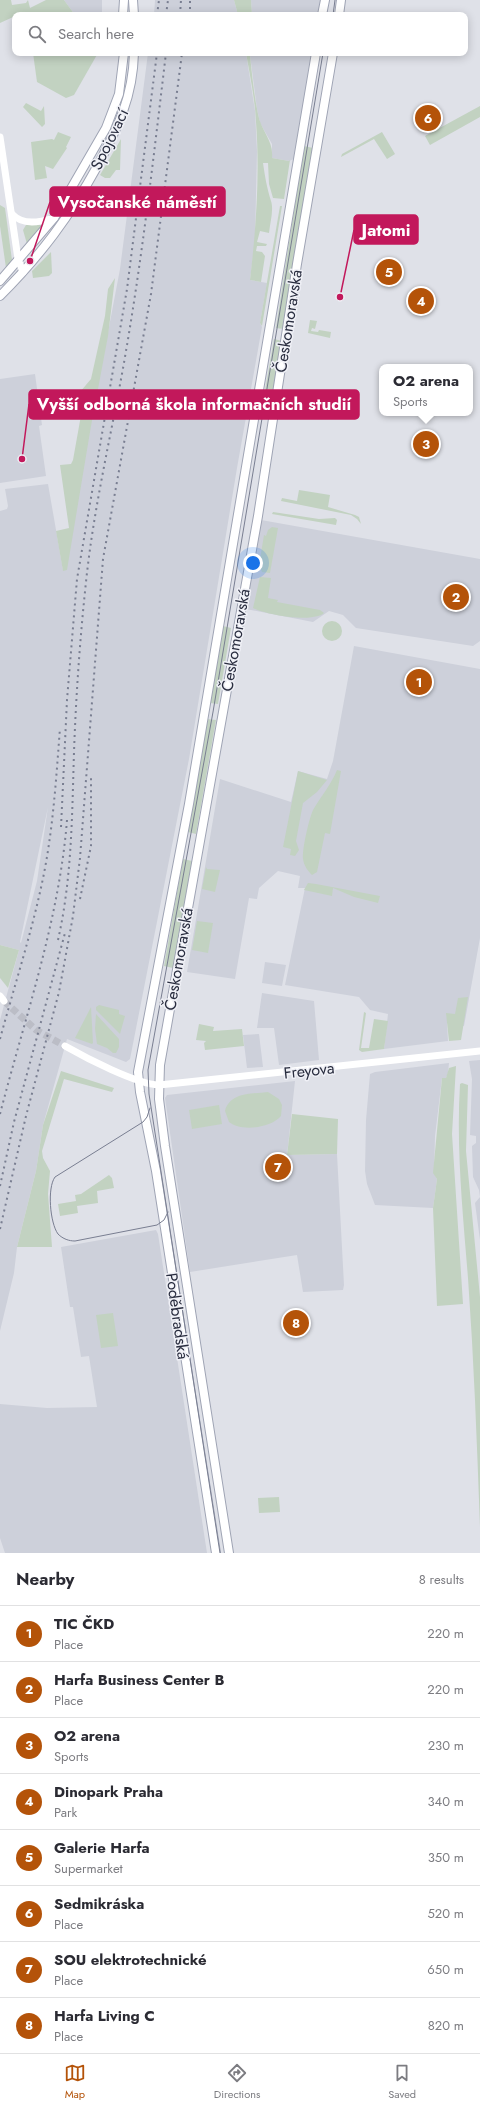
<!DOCTYPE html>
<meta charset="utf-8">
<style>
:root{--surface:#fff;--page:#f2f2f3;--text:#2b2b33;--muted:#7c7c81;--line:#e1e1e2;--accent:#b45309}
body{margin:0;font-family:Jost,sans-serif;background:var(--page);color:var(--text)}
.you{position:absolute;left:253px;top:563px;width:14px;height:14px;margin:-10px;border:3px solid #fff;border-radius:50%;background:#1a73e8;box-shadow:0 0 0 6px #1a73e833}
.badge{display:grid;place-items:center;width:26px;height:26px;border-radius:50%;background:var(--accent);color:#fff;font-size:13px;font-weight:700}
.pin{position:absolute;translate:-50% -50%;border:2px solid #fff;box-shadow:0 1px 4px #0006}
.popup{position:absolute;left:379px;top:364px;width:94px;height:52px;box-sizing:border-box;display:grid;place-content:center;border-radius:8px;background:var(--surface);filter:drop-shadow(0 1px 3px #0005);font-size:13px;white-space:nowrap;color:var(--muted)}
.popup b{font-size:15px;color:var(--text)}
.popup::after{content:'';position:absolute;left:50%;top:100%;margin-left:-8px;border:8px solid transparent;border-top-color:var(--surface)}
.list{margin:0;padding:0;list-style:none}
h2{display:flex;justify-content:space-between;align-items:center;height:52px;margin:0;padding:0 16px;font-size:17px}
h2 small{font-size:13px;font-weight:400;color:var(--muted)}
.list li{display:grid;grid-template-columns:26px 1fr auto;gap:12px;align-items:center;box-sizing:border-box;height:56px;padding:0 16px;border-top:1px solid var(--line)}
.list b{display:block;font-size:15px;white-space:nowrap}
.list p{margin:0;font-size:13px;white-space:nowrap;color:var(--muted)}
.list em{font-size:13px;font-style:normal;color:var(--muted)}
.icon{flex:none;width:22px;height:22px;fill:none;stroke:currentColor;stroke-width:2;stroke-linecap:round;stroke-linejoin:round}
.map{position:relative;flex:none;width:480px;height:1553px;overflow:hidden}
.search{position:absolute;background:var(--surface);box-shadow:0 2px 10px #0003;left:12px;right:12px;top:12px;height:44px;display:flex;align-items:center;gap:10px;box-sizing:border-box;padding:0 14px;border-radius:8px;color:var(--muted);font-size:15px}
.sheet{height:500px;background:var(--surface)}
nav{display:flex;justify-content:space-around;align-items:center;box-sizing:border-box;height:56px;border-top:1px solid var(--line);background:var(--surface);font-size:11px;color:var(--muted)}
nav a{display:grid;justify-items:center;gap:2px}
nav .on{color:var(--accent)}
.map>svg:first-child{display:block}
.built{fill:#cdd0da;fill-rule:evenodd}
.green{fill:#c2d2c1}
.lines{fill:none;stroke-linecap:round;stroke-linejoin:round}
.secondary-tunnel{stroke:#bbbdc6;stroke-width:7;stroke-dasharray:7 3.5;stroke-linecap:butt}
.primary-casing{stroke:#9fa4b4;stroke-width:10}
.secondary{stroke:#fff;stroke-width:7}
.primary{stroke:#fff;stroke-width:8}
.tram{stroke:#797e91;stroke-width:1}
.rail{stroke:#797e91;stroke-width:2;stroke-dasharray:2 4;stroke-linecap:butt}
.labels{text-anchor:middle;stroke-width:3;stroke-linejoin:round;paint-order:stroke}
.street-label{font-size:16px;fill:#292d3f;stroke:#eff0f6}
.leader{fill:none;stroke:#c2185b;stroke-width:1.5}
.callout-dot{fill:#c2185b;stroke:#eff0f6;stroke-width:1.5}
.callout{fill:#c2185b;stroke:#c2185b;stroke-width:1.5}
.callout-label{font-size:17px;text-anchor:middle;font-weight:bold;fill:#fff}
</style>
<div class="map">
<svg width="480" height="1553" viewBox="0 0 480 1553">
<rect width="100%" height="100%" fill="#dfe1e8"/>
<g class="built">
<path d="M64,0H102V15H75Z"/>
<path d="M155,0H234L238,15H154Z"/>
<path d="M251,0H322L319,15H252Z"/>
<path d="M148,53H246L255,111L257,151L255,240L250,280L267,283L260,323L262,327L237,468L189,759L130,1059L126,1062L67,1039L43,1125L36,1171L17,1247L14,1273L0,1331V1020L19,950L0,945V511L7,509L8,506L5,489L48,484L63,570L120,269ZM48,807L37,881L21,943L20,942Z"/>
<path d="M254,53H312L294,159L289,161L272,158V144L260,123L257,109L250,55H254Z"/>
<path d="M35,374L42,425L39,426L46,476L0,483V379Z"/>
<path d="M261,520L480,559V641L473,646L356,628L343,615L329,611L313,622L246,609Z"/>
<path d="M354,646L480,669V938L464,1026L447,1023L448,1041L384,1049L388,1014L370,1010L359,997L285,985L305,888H298L300,876L278,871L259,888L257,899L249,898L235,979L187,972L220,779L291,802L298,771L327,779L333,761Z"/>
<path d="M265,962L286,965L282,986L262,983Z"/>
<path d="M262,993L314,1001L319,1060L279,1065L274,1028H257Z"/>
<path d="M259,1034L263,1067L247,1068L243,1035Z"/>
<path d="M480,1060V1240L475,1203L480,1197L479,1190L473,1177L472,1146L476,1143V1136L470,1135L472,1079L469,1061Z"/>
<path d="M449,1063L448,1073L446,1078H442L435,1136L434,1173L437,1179L433,1208L375,1205L367,1184L365,1171L366,1120L370,1074L375,1072Z"/>
<path d="M295,1081L287,1155L337,1154L344,1285L343,1290L303,1292L297,1255L190,1272L165,1098L167,1095Z"/>
<path d="M156,1230L158,1234L207,1553H5L0,1538V1404L47,1408L97,1407L89,1356L81,1357L73,1307H70L61,1247Z"/>
</g>
<g class="green">
<path d="M0,0H11L12,5L26,3L28,0L30,8L46,0H64L75,15H23L22,13L0,23Z"/>
<path d="M234,0H251L252,15H238Z"/>
<path d="M33,53H98L74,95L66,98L37,82Z"/>
<path d="M246,53H254V56L250,55C252,75 254,95 258,114C261,131 274,141 272,158L289,161L290,160L284,199L273,198L269,184L268,163H263C265,177 267,188 271,201C274,210 270,223 269,233L260,231L257,242L267,244L266,246H257L256,251L262,252L265,256L261,282L250,280C256,228 260,175 256,122C255,99 250,76 246,53Z"/>
<path d="M26,103L41,111L44,106L45,124L42,127L23,107Z"/>
<path d="M480,106V117L430,145L425,136Z"/>
<path d="M58,132L71,137L66,147L67,148L53,169L45,166L47,178L35,180L31,142L52,139L54,140Z"/>
<path d="M382,132L395,154L387,159L374,139L341,157L342,154Z"/>
<path d="M121,139L120,170H116L110,178H105L100,175Z"/>
<path d="M304,146L313,148L283,329L276,328Z"/>
<path d="M0,205L5,208L12,260L6,268L0,226Z"/>
<path d="M280,206H282L262,326L260,323Z"/>
<path d="M26,225H41L42,228L27,244L23,230Z"/>
<path d="M51,252L52,273L49,276L33,278L32,271Z"/>
<path d="M115,278L108,336L91,426L67,570L63,571L56,531L69,528L60,465L71,464L73,460L83,404L81,402L80,392L91,379L105,316L108,289Z"/>
<path d="M310,320L317,321L315,329L312,328L311,331L318,332L319,330L331,332L330,338L308,333Z"/>
<path d="M274,339L282,341L272,404L263,402Z"/>
<path d="M299,490L330,495L328,507L355,515L359,517L361,524L357,519L351,515L281,501L282,498L297,501Z"/>
<path d="M273,512L319,519L335,518L337,520L336,525L272,514Z"/>
<path d="M272,527L278,528L270,573L262,572L259,565L264,535L266,536L268,530Z"/>
<path d="M260,577L271,578L268,598L278,600L277,602L320,610L324,613C313,623 266,615 253,608Z"/>
<circle cx="332" cy="631" r="10"/>
<path d="M223,626L231,628L218,704L210,703Z"/>
<path d="M207,719L216,720L196,834L188,832Z"/>
<path d="M337,770L341,771L330,834L325,833L317,872L312,875C308,871 304,866 303,859C302,849 309,819 313,810C321,796 331,785 337,770Z"/>
<path d="M298,771L327,780L317,792L303,803L296,841L299,850L295,856L290,855L291,849L283,847Z"/>
<path d="M183,859L192,861L173,968L164,966Z"/>
<path d="M206,867L207,869L220,870L215,892L202,889Z"/>
<path d="M308,883L316,884L380,896L378,903L354,897L333,888L332,896L304,890Z"/>
<path d="M197,921L213,923L208,953L192,950Z"/>
<path d="M0,945L19,950L8,988L0,978Z"/>
<path d="M468,997L461,1040L449,1041L446,1013L455,1014L458,998Z"/>
<path d="M99,1005L119,1010V1014L125,1016L120,1034L96,1010V1007Z"/>
<path d="M91,1007L93,1043L92,1044L75,1038Z"/>
<path d="M364,1012L366,1013L361,1048H369L374,1019L388,1021L384,1049L362,1052L359,1050Z"/>
<path d="M96,1014L119,1039V1047L116,1053H113L107,1048L97,1044L95,1029Z"/>
<path d="M199,1024L214,1027L213,1031L242,1029L244,1046L205,1050L204,1043L206,1041L196,1040Z"/>
<path d="M456,1066L452,1134L463,1304L437,1306L433,1208L437,1179L433,1173L442,1078H446L449,1068Z"/>
<path d="M61,1071L114,1088L112,1092L64,1079L42,1151L43,1158L50,1171L48,1194L52,1247H17L36,1171L43,1125Z"/>
<path d="M462,1083L468,1085L466,1151L480,1297V1527C477,1444 474,1361 468,1278C463,1214 456,1149 460,1084Z"/>
<path d="M268,1092L279,1099L282,1105L281,1116C271,1128 241,1132 229,1122L225,1111C230,1092 252,1094 268,1092Z"/>
<path d="M219,1105L222,1124L192,1129L189,1110Z"/>
<path d="M292,1114L338,1119L337,1154L287,1155Z"/>
<path d="M109,1175L112,1178L114,1188L97,1191L98,1203L77,1206L78,1213L60,1216L58,1204L76,1201L75,1195L81,1194Z"/>
<path d="M113,1313L118,1346L101,1348L96,1315Z"/>
<path d="M279,1497L280,1512L259,1513L258,1498Z"/>
</g>
<g class="lines">
<path class="secondary-tunnel" d="M4,1001L36,1030L65,1046"/>
<defs>
<g id="primary">
<path d="M133,0L134,15"/>
<path d="M123,15L124,0"/>
<path d="M322,15L325,0"/>
<path d="M339,15L341,0"/>
<path d="M0,281L54,218L106,128L119,94L124,53"/>
<path d="M0,296C41,255 70,216 98,165C118,127 133,97 134,53"/>
<path d="M216,1553L156,1171L140,1092L138,1072L189,804L316,53"/>
<path d="M229,1553L165,1146L159,1099L160,1065L258,516L297,264L333,53"/>
</g>
</defs>
<use href="#primary" class="primary-casing"/>
<g class="secondary">
<path d="M0,137L18,259L23,272"/>
<path d="M12,214C23,226 40,222 54,218"/>
<path d="M0,996L4,1001"/>
<path d="M65,1046C86,1058 136,1084 159,1085L480,1051"/>
</g>
<use href="#primary" class="primary"/>
<g class="tram">
<path d="M333,15L335,0"/>
<path d="M150,1108L147,1117L143,1122L55,1177C47,1188 50,1223 58,1234C63,1239 69,1241 75,1241L157,1225L164,1220L168,1212"/>
<path d="M220,1553L149,1094L148,1070L213,712L323,53"/>
</g>
<g class="rail">
<path d="M157,15L159,0"/>
<path d="M166,15L168,0"/>
<path d="M180,15L181,0"/>
<path d="M190,15V0"/>
<path d="M61,827L67,700L77,579L127,289L157,53"/>
<path d="M80,899L91,846V776"/>
<path d="M58,940C72,878 72,815 74,752C76,695 80,638 86,582C94,504 113,428 126,351C143,252 154,153 166,53"/>
<path d="M0,1039C14,987 31,935 42,883C53,832 56,780 60,728"/>
<path d="M0,1114C25,1017 59,921 67,820"/>
<path d="M0,1186L14,1122L65,933"/>
<path d="M0,1229L26,1116L59,992L73,916L80,858L103,559L151,294L182,53"/>
</g>
</g>
<g class="labels">
<g class="street-label">
<text transform="translate(109 139) rotate(-64)" y="6">Spojovací</text>
<text transform="translate(288 321) rotate(-81)" y="6">Českomoravská</text>
<text transform="translate(235 640) rotate(-80)" y="6">Českomoravská</text>
<text transform="translate(178 959) rotate(-80)" y="6">Českomoravská</text>
<text transform="translate(309 1070) rotate(-6)" y="6">Freyova</text>
<text transform="translate(178 1316) rotate(82)" y="6">Poděbradská</text>
</g>
</g>
<path class="leader" d="M30 261L50 202M340 297L354 230M22 459L29 404"/>
<g class="callout-dot">
<circle cx="30" cy="261" r="4"/>
<circle cx="340" cy="297" r="4"/>
<circle cx="22" cy="459" r="4"/>
</g>
<g class="callout">
<rect x="50" y="187" width="175" height="29" rx="4"/>
<rect x="354" y="215" width="64" height="29" rx="4"/>
<rect x="29" y="390" width="330" height="29" rx="4"/>
</g>
<g class="callout-label">
<text x="137" y="208">Vysočanské náměstí</text>
<text x="386" y="236">Jatomi</text>
<text x="194" y="410">Vyšší odborná škola informačních studií</text>
</g>
</svg>
<div class="you"></div>
<div class="pin badge" style="left:419px;top:682px">1</div>
<div class="pin badge" style="left:456px;top:597px">2</div>
<div class="pin badge" style="left:426px;top:444px">3</div>
<div class="popup"><b>O2 arena</b>Sports</div>
<div class="pin badge" style="left:421px;top:301px">4</div>
<div class="pin badge" style="left:389px;top:272px">5</div>
<div class="pin badge" style="left:428px;top:118px">6</div>
<div class="pin badge" style="left:278px;top:1167px">7</div>
<div class="pin badge" style="left:296px;top:1323px">8</div>
<div class="search"><svg class="icon" aria-label="search" viewBox="0 0 24 24"><circle cx="10" cy="10" r="6"/><path d="M15 15l6 6"/></svg>Search here</div>
</div>
<section class="sheet">
<h2>Nearby<small>8 results</small></h2>
<ul class="list">
<li><span class="badge">1</span><div><b>TIC ČKD</b><p>Place</p></div><em>220 m</em></li>
<li><span class="badge">2</span><div><b>Harfa Business Center B</b><p>Place</p></div><em>220 m</em></li>
<li><span class="badge">3</span><div><b>O2 arena</b><p>Sports</p></div><em>230 m</em></li>
<li><span class="badge">4</span><div><b>Dinopark Praha</b><p>Park</p></div><em>340 m</em></li>
<li><span class="badge">5</span><div><b>Galerie Harfa</b><p>Supermarket</p></div><em>350 m</em></li>
<li><span class="badge">6</span><div><b>Sedmikráska</b><p>Place</p></div><em>520 m</em></li>
<li><span class="badge">7</span><div><b>SOU elektrotechnické</b><p>Place</p></div><em>650 m</em></li>
<li><span class="badge">8</span><div><b>Harfa Living C</b><p>Place</p></div><em>820 m</em></li>
</ul>
</section>
<nav>
<a class="on"><svg class="icon" aria-label="map" viewBox="0 0 24 24"><path d="M3 6l6-2 6 2 6-2v14l-6 2-6-2-6 2zM9 4v14M15 6v14"/></svg>Map</a>
<a><svg class="icon" aria-label="directions" viewBox="0 0 24 24"><path d="M12 3l9 9-9 9-9-9zM9 14v-3h6M13 9l2 2-2 2"/></svg>Directions</a>
<a><svg class="icon" aria-label="saved" viewBox="0 0 24 24"><path d="M7 4h10v16l-5-4-5 4z"/></svg>Saved</a>
</nav>
